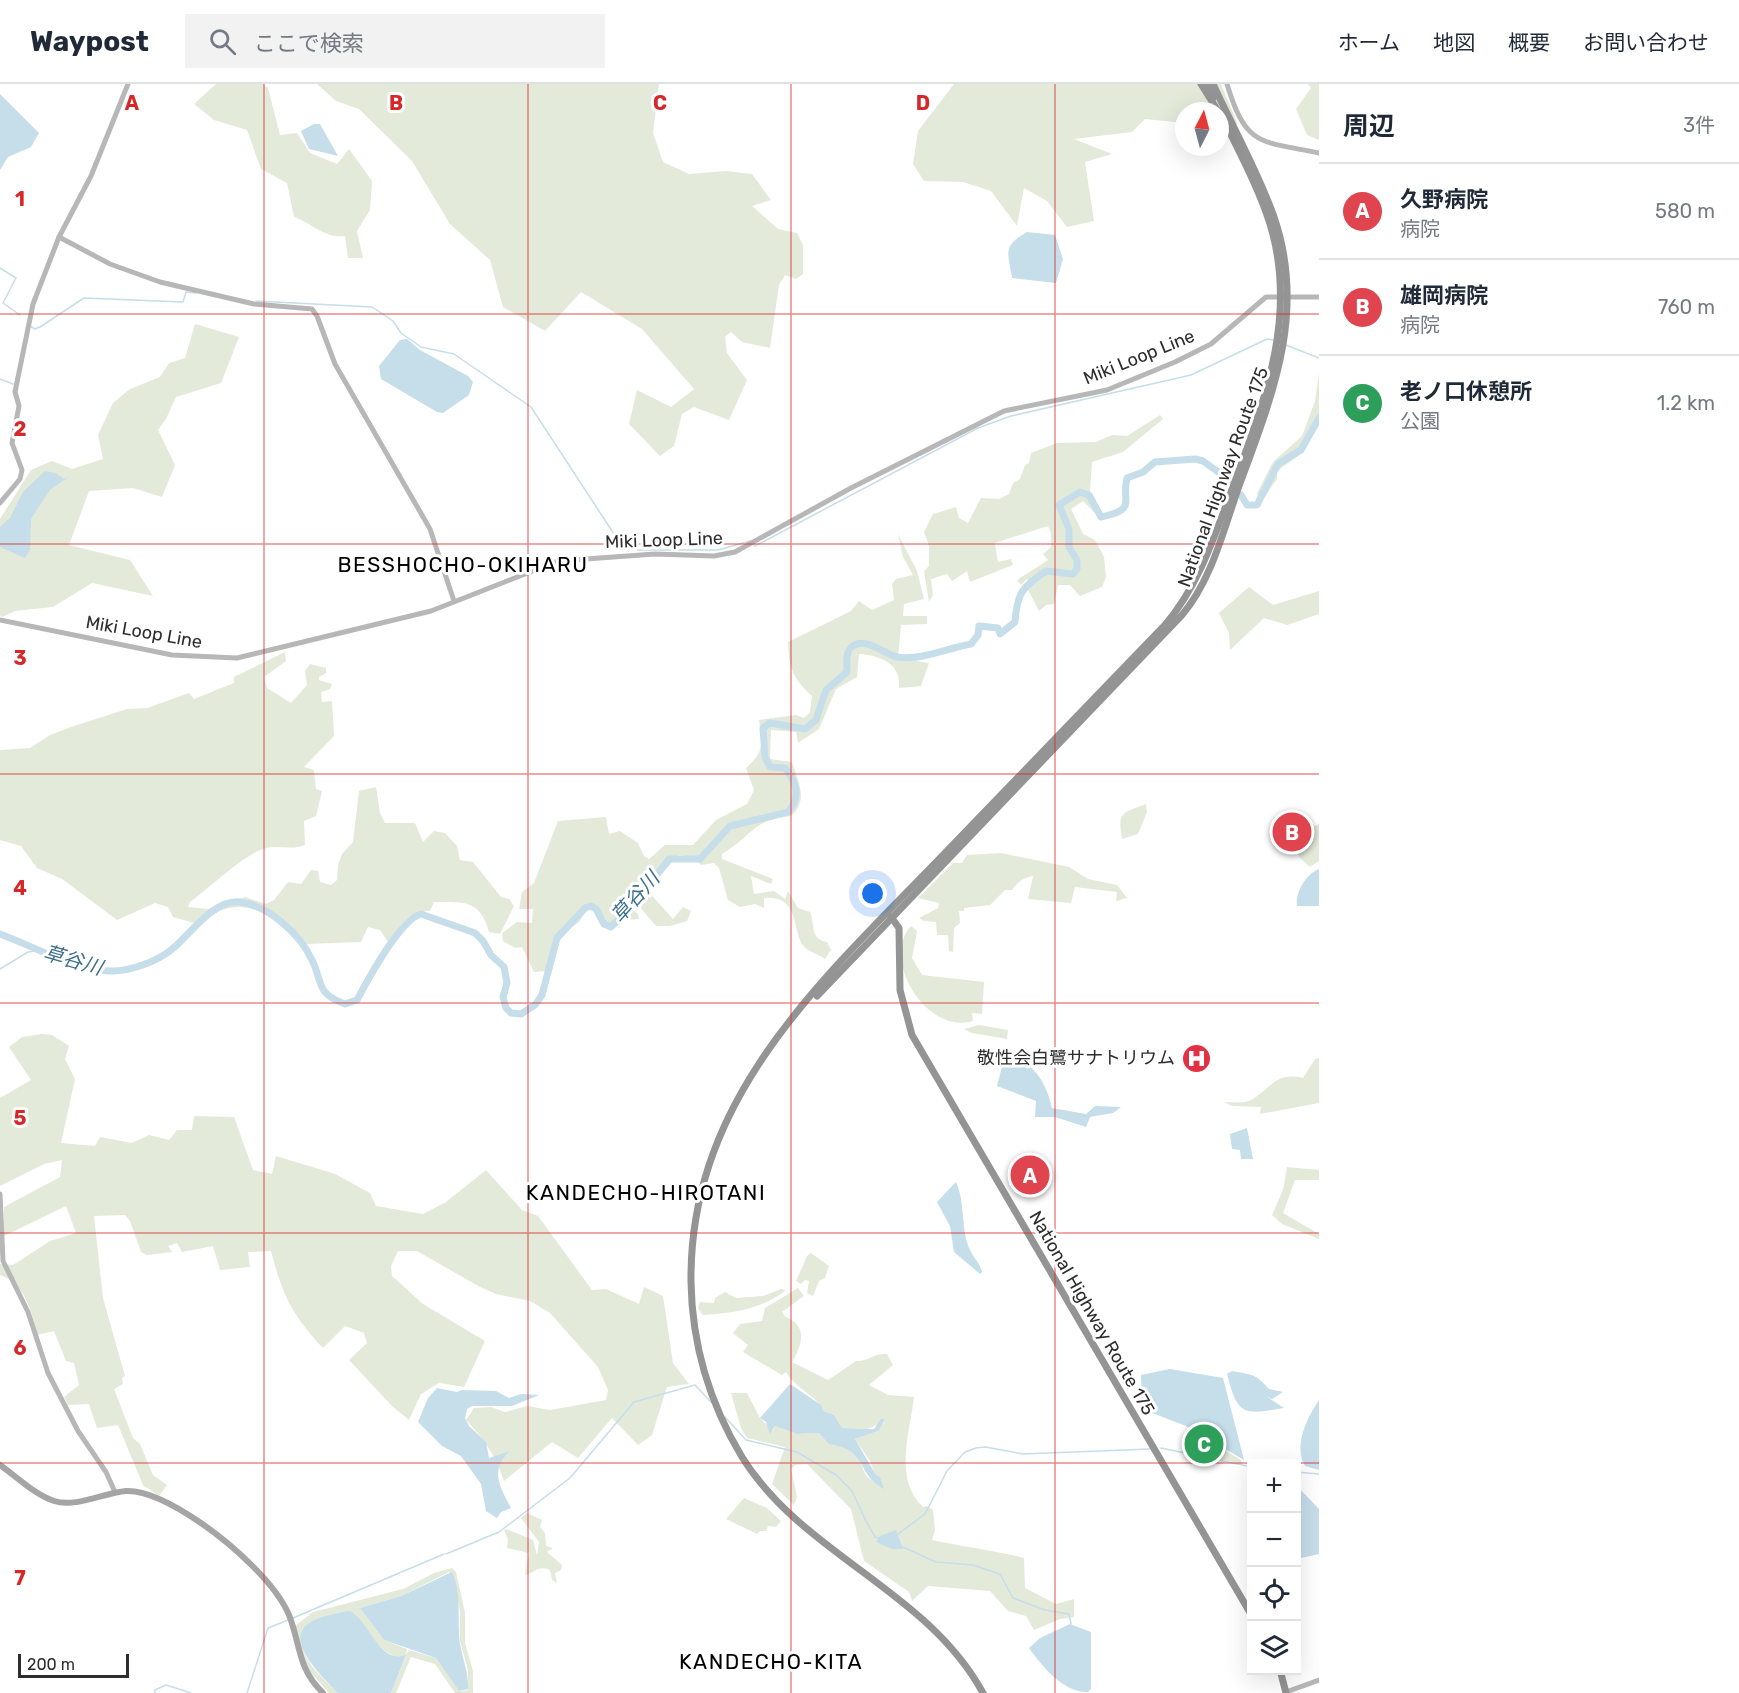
<!DOCTYPE html>
<html lang="ja">
<meta charset="utf-8">
<style>
:root{--surface:#fff;--page:#f2f2f3;--text:#1f2937;--muted:#747a83;--line:#e0e1e3;--accent:#e13142}
body{margin:0;font-family:Rubik,"Noto Sans JP",sans-serif;background:var(--page);color:var(--text)}
.controls{position:absolute;right:18px;bottom:18px;display:grid;overflow:hidden;border-radius:0px;box-shadow:0 6px 24px #0002}
.controls button{width:54px;height:54px;display:grid;place-items:center;padding:0;border:0;border-bottom:2px solid var(--line);background:var(--surface);color:var(--text);font:30px sans-serif}
.compass{position:absolute;left:1175px;top:18px;width:54px;height:54px;border-radius:50%;background:var(--surface);box-shadow:0 6px 24px #0002;rotate:6deg}
.scale{position:absolute;left:18px;bottom:15px;width:111px;box-sizing:border-box;padding-left:6px;border:3px solid #2d2d2d;border-top:0;font-size:16px;line-height:21px;white-space:nowrap;color:#2d2d2d;-webkit-text-stroke:4px #fff;paint-order:stroke}
.you{position:absolute;left:873px;top:810px;width:21px;height:21px;margin:-15px;border:4px solid #fff;border-radius:50%;background:#1a73e8;box-shadow:0 0 0 9px #1a73e833}
.badge{display:grid;place-items:center;width:39px;height:39px;border-radius:50%;background:var(--accent);color:#fff;font-size:20px;font-weight:700}
.pin{position:absolute;translate:-50% -50%;border:3px solid #fff;box-shadow:0 2px 6px #0006}
.list{margin:0;padding:0;list-style:none}
h2{display:flex;justify-content:space-between;align-items:center;height:78px;margin:0;padding:0 24px;font-size:26px}
h2 small{font-size:20px;font-weight:400;color:var(--muted)}
.list li{display:grid;grid-template-columns:39px 1fr auto;gap:18px;align-items:center;box-sizing:border-box;height:96px;padding:0 24px;border-top:2px solid var(--line)}
.list b{display:block;font-size:22px;white-space:nowrap}
.list p{margin:0;font-size:20px;white-space:nowrap;color:var(--muted)}
.list em{font-size:20px;font-style:normal;color:var(--muted)}
.icon{flex:none;width:33px;height:33px;fill:none;stroke:currentColor;stroke-width:2;stroke-linecap:round;stroke-linejoin:round}
.map{position:relative;flex:none;width:1319px;height:1609px;overflow:hidden}
header{display:flex;align-items:center;gap:36px;box-sizing:border-box;height:84px;padding:0 30px;background:var(--surface);border-bottom:2px solid var(--line)}
header strong{font-size:28px}
nav{display:flex;gap:33px;margin-inline-start:auto;font-size:21px}
.search{width:420px;height:54px;background:var(--page);display:flex;align-items:center;gap:15px;box-sizing:border-box;padding:0 21px;border-radius:0px;color:var(--muted);font-size:22px}
main{display:flex}
aside{flex:1;background:var(--surface)}
.map>svg:first-child{display:block}
.green{fill:#e3eada;fill-rule:evenodd}
.water{fill:#c6ddea}
.lines{fill:none;stroke-linecap:round;stroke-linejoin:round}
.stream{stroke:#c6ddea;stroke-width:1.5}
.river{stroke:#c6ddea;stroke-width:7}
.secondary{stroke:#b7b7b7;stroke-width:5}
.primary{stroke:#a5a5a5;stroke-width:6}
.highway{stroke:#949494;stroke-width:7}
.grid{fill:none;stroke:#d62828;stroke-width:1.5;stroke-opacity:0.55}
.labels{text-anchor:middle;stroke-width:6;stroke-linejoin:round;paint-order:stroke}
.street-label{font-size:18px;fill:#2d2d2d;stroke:#fff}
.poi-label{font-size:18px;fill:#2d2d2d;stroke:#fff;text-anchor:end}
.water-label{font-size:20px;font-style:italic;fill:#3d6f8d;stroke:#fff}
.quarter-label{font-size:21px;letter-spacing:1.5px;fill:#000;stroke:#fff}
.grid-label{font-size:20px;text-anchor:middle;font-weight:bold;fill:#d62828;stroke:#fff;stroke-width:6;stroke-linejoin:round;paint-order:stroke}
</style>
<header>
<strong>Waypost</strong>
<div class="search"><svg class="icon" aria-label="search" viewBox="0 0 24 24"><circle cx="10" cy="10" r="6"/><path d="M15 15l6 6"/></svg>ここで検索</div>
<nav><a>ホーム</a><a>地図</a><a>概要</a><a>お問い合わせ</a></nav>
</header>
<main>
<div class="map">
<svg width="1319" height="1609" viewBox="0 0 1319 1609">
<rect width="100%" height="100%" fill="#fff"/>
<g class="green">
<path d="M216,0H263L268,4L280,51L297,49L310,69L337,80L349,65L372,97L370,126L357,147L363,174H348L345,152C325,155 312,139 294,133L287,99L261,85L247,46L214,36L194,20Z"/>
<path d="M317,0H659L653,49L663,78L689,90L726,87L752,90L771,116L752,122L778,145L797,149L803,161V190L796,195L785,191L779,201L770,264L742,258L731,248L725,253L727,269L747,296L729,336L694,323L682,330L674,362L660,372L629,340L637,306L671,323L694,305L642,245L581,208L545,247L503,223L490,176L450,140L412,77L359,25L336,17Z"/>
<path d="M954,0H1221L1237,39L1236,48L1220,45V27H1184V39L1145,35L1132,48L1074,55L1112,70L1085,78L1094,137L1067,143L1047,117L1024,104L1017,142L991,107L963,98L924,97L913,80L918,47Z"/>
<path d="M1308,0H1319V56L1307,51L1296,25L1311,4Z"/>
<path d="M195,240L239,253L221,299L176,313L166,335L158,346L175,381L162,413L133,404L89,407L69,461L130,476L153,512L92,499L53,523L15,527L2,533L0,531V435L31,386L52,377L72,385L103,375L98,351L113,319L130,305L160,293L169,279L185,274Z"/>
<path d="M1319,289V335L1309,345C1308,369 1295,374 1277,387V395L1263,415H1259L1257,409L1273,378L1302,352L1315,317Z"/>
<path d="M1160,331L1163,335L1123,368L1092,378L1090,408L1105,434L1101,435L1083,417L1071,425L1083,450L1095,456L1104,473L1106,493L1102,503L1080,512L1070,501H1058L1054,520L1046,521L1039,527L1027,504L1032,501L1027,495L1021,501L1017,496L1048,476L1043,470L1051,463V450L1048,442L995,459L998,478L1011,475L1013,481L970,498L967,487L952,497L947,490L931,495L933,511L929,518L924,487L929,482V462L924,448L933,430L956,423L959,434L968,439L981,414L999,415L1009,410L1013,399L1020,395L1025,381L1029,379L1031,369L1057,359L1096,358L1112,351L1127,352Z"/>
<path d="M898,450L917,487L924,515L904,520L903,532H927V540L901,541L898,574L929,579L921,602L899,604C899,599 899,593 897,589C892,576 871,570 859,570L857,593L836,605L819,645L798,659L796,648L771,646L770,675L792,678C798,697 809,716 791,732C750,737 754,751 722,770V775L773,795L771,800L751,792L754,810L774,807L785,815L788,807L798,824L810,828C816,843 809,854 827,858L831,866L825,875C818,869 808,869 802,860C792,843 799,811 764,814V824L755,820L740,823L728,816L719,784L714,779L701,781L693,773L679,771L647,806L673,835L683,823L691,827L687,837L670,842H656L638,821L633,826L638,830L639,835L626,836L612,845L596,823L586,827L579,838L553,857L546,887L534,888L522,863L515,864L503,857L502,849L517,838L532,839L533,825H519L522,808L534,799L558,737L606,733L609,750L620,747L638,759L644,772L649,775L665,761H693L716,736L747,720L754,706L746,684C765,667 762,660 759,636L796,631L804,634L810,628L812,612C792,594 789,583 788,558L851,527L859,517L872,526L894,516L892,500L896,495L913,491L903,473Z"/>
<path d="M1249,503L1273,521L1319,507V530L1287,541L1264,534L1230,566L1229,549L1219,529Z"/>
<path d="M285,568L286,577L264,593L267,604L291,619L307,601L305,587L310,580L326,584V589L319,593V596L332,600L330,605L321,608L322,618L332,617L334,652L304,683L314,686L316,705L322,707L316,732L304,737L305,761C290,767 278,760 263,765C244,771 208,805 190,818L188,823L208,825L245,813L266,820L274,816L288,798L301,800L311,786L318,787L320,798L331,801L337,796L338,781L342,770L353,758L359,707L376,703L380,729L385,739H415L423,758L434,747L445,749L457,762L460,776L473,778L501,813L509,815L514,822L500,850L489,848C480,815 464,818 434,818L430,827C408,826 400,843 388,858L380,846L368,843L361,858L306,860C273,828 239,806 198,840L173,833L168,823L155,819L117,836L62,795L37,784L21,762L0,756V666L30,664L50,651L71,643L127,625L147,624L189,609L194,615L234,599V593Z"/>
<path d="M1146,720L1147,728L1138,750L1122,755C1118,728 1120,730 1146,720Z"/>
<path d="M1319,740V777L1310,783L1299,773L1298,768L1310,744Z"/>
<path d="M1001,769L1069,783L1088,795L1117,801L1127,814L1116,817L1117,808L1075,803L1071,819L1028,815L1033,792C1024,794 1018,797 1012,806H1005L990,821L964,824V827H959L960,839L954,844L953,868L949,867L948,851H937L936,838L924,837L919,834L938,824L939,819L918,814L953,779H962L967,771Z"/>
<path d="M911,842L917,847L912,874L922,891L984,898L982,930L972,929L973,937C925,951 881,874 911,842Z"/>
<path d="M979,941L1008,946L1007,955L972,949L964,945Z"/>
<path d="M42,950L52,951L69,962L65,975L75,995L61,1059L95,1062L100,1053L132,1059L149,1051L169,1056L177,1046H192L194,1032L234,1033L253,1086L272,1090L276,1072L335,1090L370,1109L376,1122L423,1130L446,1118L486,1086L522,1126L538,1132L592,1206L606,1205L639,1220L644,1203L663,1212L673,1279L689,1300L667,1303L652,1351L638,1361L612,1334L578,1374L552,1358L504,1397C496,1372 484,1355 466,1336L474,1324L491,1323L505,1328L527,1322L550,1326L606,1316L608,1306L598,1283L550,1229L530,1217L496,1210L480,1203L417,1167H398L391,1182L392,1192L423,1220L485,1257L464,1303L439,1299L421,1310L409,1336L393,1323L349,1276L367,1259L364,1249L345,1242L323,1264C292,1231 282,1210 271,1167L248,1168L250,1183L220,1186L213,1162L182,1168L177,1159L168,1162L172,1168L147,1171L141,1168L130,1137L125,1131L94,1132L103,1214L125,1292L122,1294L123,1300L114,1305L133,1354L140,1360L153,1391L167,1401L159,1412L143,1401L118,1341L97,1344L89,1320L68,1321L64,1313L79,1301L74,1279L66,1277L54,1247L37,1251C32,1228 25,1199 0,1191V1180L13,1181L50,1157L76,1149L66,1122L4,1152V1123L60,1093L62,1076L44,1080L0,1102V1014L31,996L9,963L22,953Z"/>
<path d="M1319,974V1019L1260,1030L1261,1023L1232,1022L1224,1018C1234,1018 1245,1020 1253,1015C1273,1002 1276,988 1303,994L1315,975Z"/>
<path d="M1287,1083L1319,1086V1096H1295L1283,1129L1319,1150V1155L1282,1140L1272,1131L1283,1106Z"/>
<path d="M811,1169L829,1182L825,1194L819,1197L813,1212L807,1209L809,1197L805,1196L801,1200L796,1197L807,1172Z"/>
<path d="M798,1204L804,1212L782,1228C785,1234 788,1233 793,1237C808,1248 799,1266 792,1278L828,1296L856,1277C867,1278 874,1269 887,1270L893,1281L869,1301L888,1311L914,1313C910,1349 893,1395 923,1423L927,1422L933,1426L935,1446L932,1456C963,1463 993,1466 1024,1474L1025,1504L1056,1520L1074,1515V1533L1060,1535L1034,1546L1026,1532L1008,1527L990,1507L928,1502L912,1517L909,1508L864,1477L851,1425L807,1380L795,1381L791,1385L797,1413L794,1421L772,1400L785,1363L747,1354L741,1344L731,1309H747L760,1334L773,1347L775,1342L797,1350L819,1349C829,1361 842,1360 855,1369C862,1375 861,1384 866,1391C869,1396 876,1398 880,1403L870,1377L855,1355L878,1347V1343L885,1337C864,1347 866,1347 842,1344L834,1331L824,1327C816,1311 796,1305 786,1288L782,1291L743,1268L748,1261L733,1249L740,1240L762,1237L765,1224Z"/>
<path d="M781,1205L786,1206C763,1225 732,1229 703,1231L698,1224L700,1218L714,1219L715,1214L725,1208L736,1214L763,1212Z"/>
<path d="M1199,1351L1241,1376L1242,1380L1190,1369Z"/>
<path d="M744,1414L767,1424L781,1437L776,1443L768,1442L766,1447H760L757,1450L726,1435Z"/>
<path d="M527,1429L542,1436L540,1443L545,1449L546,1462L553,1464L547,1468L562,1481L561,1486L555,1489L557,1499L552,1496L550,1486C539,1481 536,1488 525,1491L529,1469L507,1464L508,1455L504,1446L506,1445L533,1456L537,1471L539,1458L521,1434Z"/>
<path d="M452,1484L456,1488L465,1529V1559L473,1587V1609H455L435,1580L411,1573L396,1609H391L406,1572C384,1578 367,1545 356,1531L303,1550C297,1575 323,1593 338,1609H329L306,1583L295,1542L313,1528L403,1505L434,1489ZM449,1488L453,1490L460,1528V1557L468,1586V1606L459,1607L436,1574L409,1566L406,1571L407,1565L384,1556L360,1524L401,1512Z"/>
</g>
<g class="water">
<path d="M0,10L39,49L31,63L8,73L0,86Z"/>
<path d="M314,40H320L338,72L309,65L301,47Z"/>
<path d="M1027,148L1055,151L1063,175L1056,199L1012,194C1008,168 1002,162 1027,148Z"/>
<path d="M407,255L420,266L468,292L473,298L469,311L443,329L437,328L381,295L379,282L400,256Z"/>
<path d="M45,387L56,389L64,395L70,392L50,406L31,435L30,466L25,474L0,463V443L10,434L23,408Z"/>
<path d="M1319,785V822H1297C1295,808 1306,790 1319,785Z"/>
<path d="M1006,967C1033,981 1045,994 1052,1024L1086,1030L1095,1022L1121,1023L1113,1029L1090,1033L1086,1043L1055,1033H1035L1036,1017L997,1002Z"/>
<path d="M1247,1044L1253,1075H1241L1240,1066L1232,1065L1230,1050Z"/>
<path d="M956,1098C966,1120 960,1147 971,1168C975,1176 980,1179 982,1188L980,1190L954,1168L950,1142L937,1118Z"/>
<path d="M1170,1285L1223,1294L1244,1376L1186,1342L1142,1325L1141,1291Z"/>
<path d="M1232,1287C1252,1291 1255,1289 1269,1305L1283,1308L1272,1315L1266,1312L1284,1324C1245,1330 1238,1334 1227,1290Z"/>
<path d="M790,1300L821,1321L824,1327L834,1331L842,1344C854,1345 862,1345 874,1345L881,1335H885L878,1347L855,1355L876,1391L880,1393L884,1405C855,1390 870,1366 829,1360L819,1349L797,1350L775,1342L770,1350L766,1338L760,1334Z"/>
<path d="M437,1304L457,1308L462,1306L496,1307L509,1314L521,1310L539,1311L512,1322H472L467,1325L465,1334L469,1342L486,1358L489,1374L510,1367C489,1386 500,1403 511,1424L501,1428L497,1434L486,1427L481,1400L461,1372L442,1362L418,1338L428,1314Z"/>
<path d="M1319,1316V1386L1305,1382C1293,1361 1307,1334 1319,1316Z"/>
<path d="M1297,1402L1319,1425V1470L1297,1475Z"/>
<path d="M896,1446L903,1465H892L876,1458L880,1452Z"/>
<path d="M452,1488C462,1509 457,1536 460,1559C462,1575 469,1588 468,1605L459,1607L436,1574L384,1556L360,1524L401,1512Z"/>
<path d="M349,1527C369,1534 378,1581 406,1571L391,1609H338C323,1593 276,1551 317,1535C327,1531 339,1529 349,1527Z"/>
<path d="M1070,1540L1091,1548V1605L1088,1608C1063,1609 1042,1582 1029,1564L1040,1554Z"/>
</g>
<g class="lines">
<g class="stream">
<path d="M0,184L16,194L3,219L20,231"/>
<path d="M256,217L372,223L393,237L401,249L421,263L454,270L531,323L614,450L638,466H718L750,457"/>
<path d="M30,242L35,245L40,243L84,214L183,218L186,208L196,209"/>
<path d="M1286,261L1319,274"/>
<path d="M0,295L13,300"/>
<path d="M753,460L755,462L978,344L1011,332L1191,291L1267,255L1273,256"/>
<path d="M0,885L28,868L36,867"/>
<path d="M725,1333L746,1356L797,1368L836,1391L852,1407L865,1435L875,1453L880,1455"/>
<path d="M1161,1364L1252,1383"/>
<path d="M1296,1388L1319,1390"/>
<path d="M898,1450L925,1430L947,1387L965,1368L976,1364L985,1363L1023,1370L1150,1365"/>
<path d="M903,1463L936,1478L973,1481L1000,1490L1013,1514L1045,1526L1069,1530L1071,1540"/>
<path d="M446,1470L499,1448L570,1394L634,1318L695,1301L712,1319"/>
<path d="M293,1534L444,1470"/>
<path d="M155,1609V1606L166,1601L191,1609"/>
<path d="M247,1609L268,1544L288,1536"/>
</g>
<g class="river">
<path d="M1241,411L1247,421H1257L1278,380L1301,366L1319,334"/>
<path d="M0,850C31,861 78,888 112,887C130,887 156,878 171,866C189,852 213,815 240,818C269,822 300,850 312,876C323,899 316,910 345,920L357,916C367,897 400,836 421,830L475,849L483,857L491,871L504,883L507,899L503,913L506,924L511,929L521,930L535,921L542,911L557,854L585,824L591,822L596,825L604,840L611,843L633,821L669,775H700L730,742L788,728C802,712 796,698 785,684L770,683L765,673L763,644L770,639L805,645L816,636L826,606L847,588C847,578 844,564 857,560C869,556 885,570 897,573C920,577 948,564 971,560L978,551L979,542L998,544L1000,550L1015,538C1017,509 1022,503 1046,487L1073,490L1077,485V476L1069,463V445L1059,421L1080,408L1089,411L1101,433C1138,425 1121,419 1127,394L1143,388L1155,378L1195,375L1203,377L1229,396"/>
</g>
<g class="secondary">
<path d="M1227,0C1246,63 1260,57 1319,69"/>
<path d="M59,153L110,180L160,198L254,220L312,225L317,232L335,280L430,445L454,517"/>
<path d="M0,419L20,395L22,386L12,359L19,322L15,308L33,220L59,153L91,92L128,0"/>
<path d="M0,536L172,571L237,574L431,527L558,477L655,470L714,472L735,468L851,404L1004,327L1107,306L1175,278L1211,260L1266,213H1319"/>
<path d="M0,1110L3,1177L28,1228L48,1289L78,1347L106,1388L115,1408"/>
<path d="M1286,1608L1319,1596"/>
</g>
<path class="primary" d="M0,1381C16,1392 35,1411 54,1417C76,1424 103,1409 126,1407C149,1406 182,1426 201,1439C230,1459 275,1498 289,1531C301,1561 297,1584 323,1609"/>
<g class="highway">
<path d="M1201,0L1218,27"/>
<path d="M1207,0L1213,14"/>
<path d="M891,833L899,844L900,906L912,951L1252,1532"/>
<path d="M817,912L1182,531C1212,496 1224,444 1239,402C1272,312 1307,229 1274,133C1258,87 1233,44 1213,0"/>
<path d="M1280,1586L1286,1609"/>
<path d="M983,1609C927,1506 803,1471 742,1373C710,1320 692,1260 691,1198C689,1010 827,892 947,767C1020,692 1092,616 1165,541C1200,500 1215,450 1234,400C1265,315 1298,231 1270,140C1258,102 1237,64 1220,28"/>
</g>
</g>
<path class="grid" d="M264,0V1609M528,0V1609M791,0V1609M1055,0V1609M0,230H1319M0,460H1319M0,690H1319M0,919H1319M0,1149H1319M0,1379H1319"/>
<defs>
<symbol id="hospital-disc" viewBox="-11 -11 22 22"><circle r="9.5" fill="#e13142" stroke="#fff"/><path d="M-5-5h3v3.5h4V-5h3V5h-3V1.5h-4V5h-3Z" fill="#fff"/></symbol>
</defs>
<g fill-rule="evenodd">
<use href="#hospital-disc" x="1180" y="958" width="33" height="33"/>
</g>
<g class="labels">
<g class="street-label">
<text transform="translate(1139 273) rotate(-22)" y="6">Miki Loop Line</text>
<text transform="translate(1223 393) rotate(-70)" y="6">National Highway Route 175</text>
<text transform="translate(664 456) rotate(-2)" y="6">Miki Loop Line</text>
<text transform="translate(144 548) rotate(10)" y="6">Miki Loop Line</text>
<text transform="translate(1092 1229) rotate(60)" y="6">National Highway Route 175</text>
</g>
<g class="poi-label">
<text x="1175" y="980">敬性会白鷺サナトリウム</text>
</g>
<g class="water-label">
<text transform="translate(635 813) rotate(-48)" y="7">草谷川</text>
<text transform="translate(73 876) rotate(16)" y="7">草谷川</text>
</g>
<g class="quarter-label">
<text x="463" y="488">BESSHOCHO-OKIHARU</text>
<text x="646" y="1116">KANDECHO-HIROTANI</text>
<text x="771" y="1585">KANDECHO-KITA</text>
</g>
</g>
<g class="grid-label">
<text x="132" y="26">A</text>
<text x="396" y="26">B</text>
<text x="660" y="26">C</text>
<text x="923" y="26">D</text>
<text x="20" y="122">1</text>
<text x="20" y="352">2</text>
<text x="20" y="581">3</text>
<text x="20" y="811">4</text>
<text x="20" y="1041">5</text>
<text x="20" y="1271">6</text>
<text x="20" y="1501">7</text>
</g>
</svg>
<div class="controls">
<button>+</button>
<button>−</button>
<button><svg class="icon" aria-label="locate" viewBox="0 0 24 24"><circle cx="12" cy="12" r="6"/><path d="M12 2v4M12 18v4M2 12h4M18 12h4"/></svg></button>
<button><svg class="icon" aria-label="layers" viewBox="0 0 24 24"><path d="M12 4l9 5-9 5-9-5zM3 14l9 5 9-5"/></svg></button>
</div>
<svg class="compass" viewBox="-18 -18 36 36"><path d="M0-13l5 13h-10z" fill="#e53935"/><path d="M0 13l5-13h-10z" fill="#747a83"/></svg>
<div class="scale">200 m</div>
<div class="you"></div>
<div class="pin badge" style="left:1030px;top:1091px;background:#e0444e">A</div>
<div class="pin badge" style="left:1292px;top:748px;background:#e0444e">B</div>
<div class="pin badge" style="left:1204px;top:1360px;background:#2e9e5b">C</div>
</div>
<aside>
<h2>周辺<small>3件</small></h2>
<ul class="list">
<li><span class="badge" style="background:#e0444e">A</span><div><b>久野病院</b><p>病院</p></div><em>580 m</em></li>
<li><span class="badge" style="background:#e0444e">B</span><div><b>雄岡病院</b><p>病院</p></div><em>760 m</em></li>
<li><span class="badge" style="background:#2e9e5b">C</span><div><b>老ノ口休憩所</b><p>公園</p></div><em>1.2 km</em></li>
</ul>
</aside>
</main>
